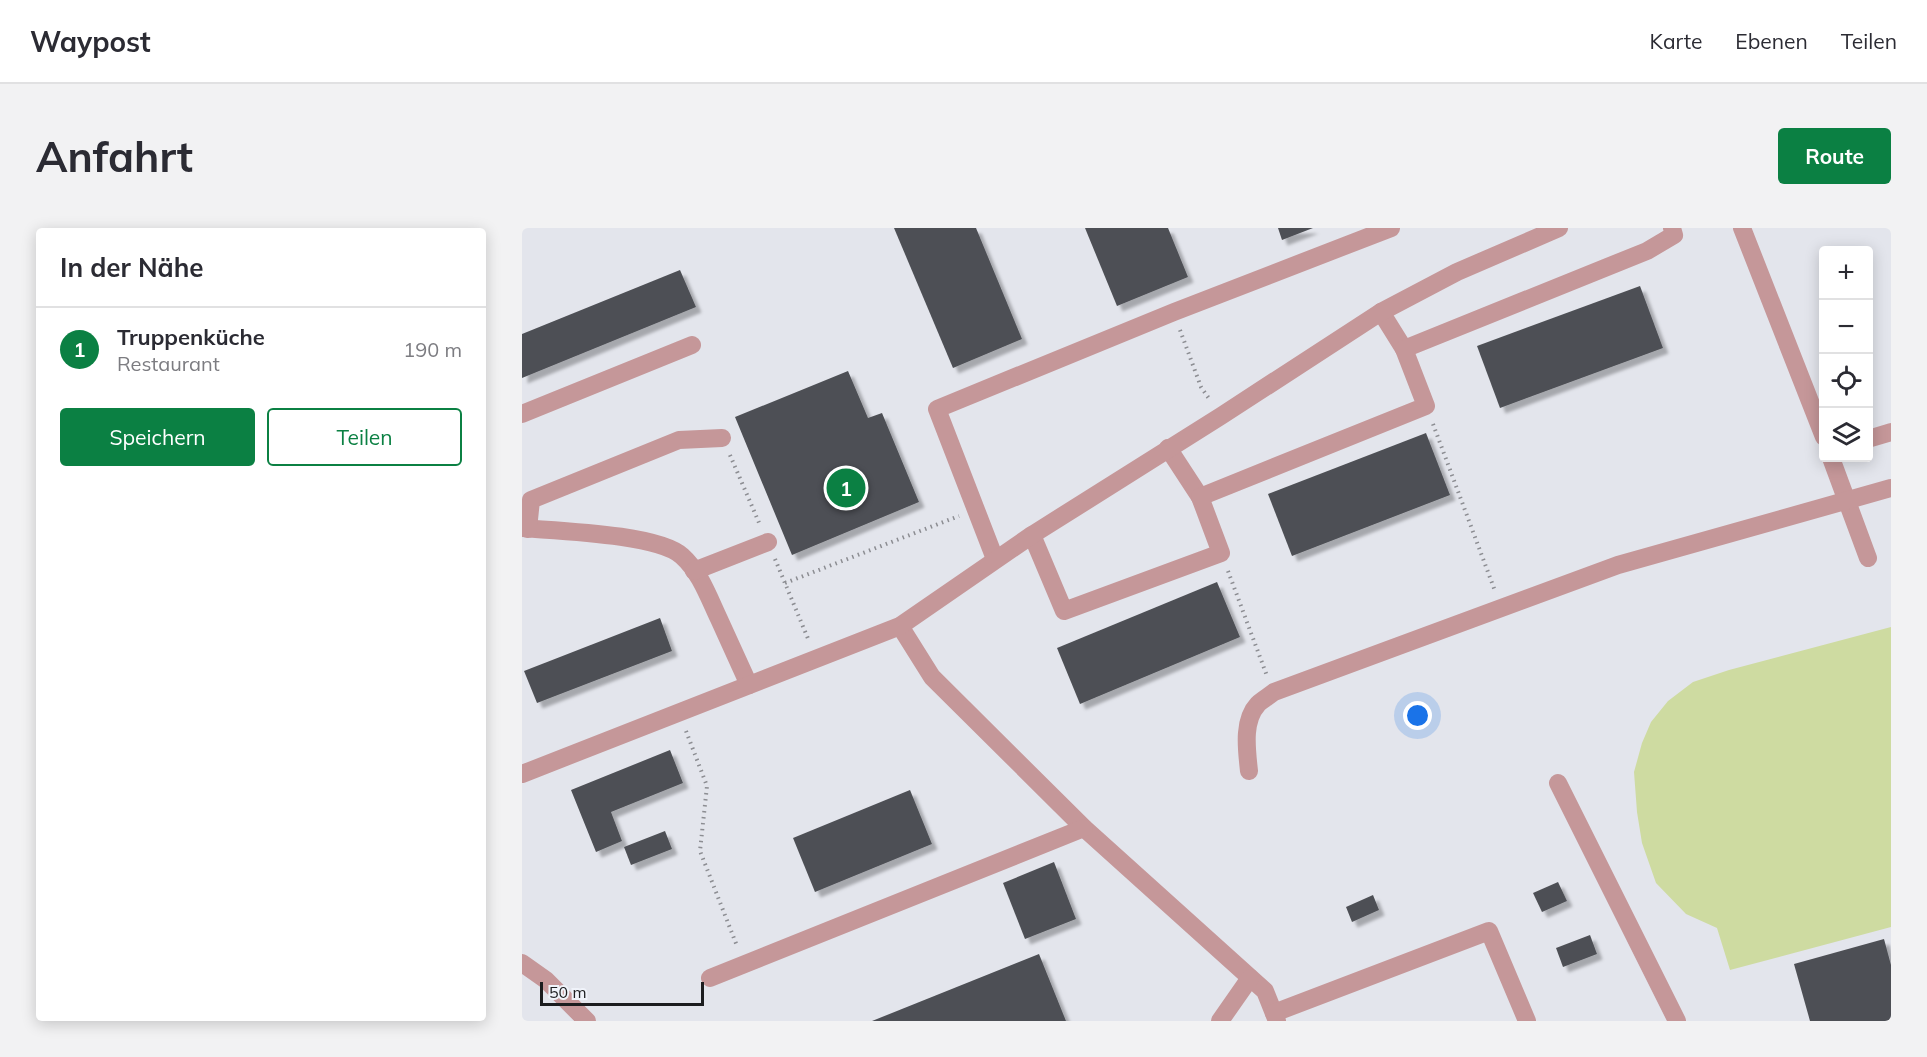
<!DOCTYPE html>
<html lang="de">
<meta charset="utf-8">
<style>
:root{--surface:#fff;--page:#f2f2f3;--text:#2b2b33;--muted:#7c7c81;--line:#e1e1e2;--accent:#0b8043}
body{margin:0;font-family:Mulish,sans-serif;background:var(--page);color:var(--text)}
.controls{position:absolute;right:18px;top:18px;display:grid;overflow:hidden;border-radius:6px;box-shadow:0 3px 15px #0003}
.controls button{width:54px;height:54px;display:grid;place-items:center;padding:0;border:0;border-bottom:2px solid var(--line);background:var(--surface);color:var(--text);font:30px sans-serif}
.scale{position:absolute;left:18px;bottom:15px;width:164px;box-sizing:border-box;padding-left:6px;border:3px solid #1c1d1f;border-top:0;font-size:16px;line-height:21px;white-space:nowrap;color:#1c1d1f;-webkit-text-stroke:4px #f0f3fa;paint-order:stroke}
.you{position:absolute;left:896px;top:488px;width:21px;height:21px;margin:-15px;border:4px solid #fff;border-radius:50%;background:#1a73e8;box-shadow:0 0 0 9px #1a73e833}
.badge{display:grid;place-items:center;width:39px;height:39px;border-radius:50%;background:var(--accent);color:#fff;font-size:20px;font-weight:700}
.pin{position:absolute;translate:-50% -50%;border:3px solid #fff;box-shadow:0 2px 6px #0006}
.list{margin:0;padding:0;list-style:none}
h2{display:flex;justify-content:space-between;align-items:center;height:78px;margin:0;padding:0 24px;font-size:26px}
h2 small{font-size:20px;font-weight:400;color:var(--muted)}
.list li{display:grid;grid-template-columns:39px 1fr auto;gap:18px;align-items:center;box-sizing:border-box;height:84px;padding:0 24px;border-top:2px solid var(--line)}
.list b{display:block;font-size:22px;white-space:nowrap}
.list p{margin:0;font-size:20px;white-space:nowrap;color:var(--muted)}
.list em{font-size:20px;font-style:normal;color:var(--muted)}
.actions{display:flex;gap:12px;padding:18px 24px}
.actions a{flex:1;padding:14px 0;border:2px solid var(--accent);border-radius:6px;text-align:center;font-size:21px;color:var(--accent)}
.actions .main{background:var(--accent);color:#fff}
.icon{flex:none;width:33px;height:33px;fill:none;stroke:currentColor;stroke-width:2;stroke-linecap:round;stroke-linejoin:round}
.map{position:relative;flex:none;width:1369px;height:793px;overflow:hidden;border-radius:6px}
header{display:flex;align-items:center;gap:36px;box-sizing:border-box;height:84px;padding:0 30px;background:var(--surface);border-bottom:2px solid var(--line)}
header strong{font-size:28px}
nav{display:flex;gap:33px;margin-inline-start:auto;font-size:21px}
.intro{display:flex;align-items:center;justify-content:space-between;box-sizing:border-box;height:144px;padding:0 36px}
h1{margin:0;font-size:42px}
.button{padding:15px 27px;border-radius:6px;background:var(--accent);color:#fff;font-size:21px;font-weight:700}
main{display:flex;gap:36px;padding:0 36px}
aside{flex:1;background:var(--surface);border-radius:6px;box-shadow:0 3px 15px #0003}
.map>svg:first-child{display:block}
.green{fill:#cedba1}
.building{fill:#4e5055;filter:url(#shadow)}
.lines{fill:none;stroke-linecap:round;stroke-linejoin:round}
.path{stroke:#8c8d92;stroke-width:4;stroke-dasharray:1.5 4.5;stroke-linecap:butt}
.minor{stroke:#c59799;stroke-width:18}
</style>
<header>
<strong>Waypost</strong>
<nav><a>Karte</a><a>Ebenen</a><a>Teilen</a></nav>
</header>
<div class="intro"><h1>Anfahrt</h1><a class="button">Route</a></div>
<main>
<aside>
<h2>In der Nähe<small></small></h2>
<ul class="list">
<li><span class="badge">1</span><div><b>Truppenküche</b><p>Restaurant</p></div><em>190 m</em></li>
</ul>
<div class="actions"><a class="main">Speichern</a><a>Teilen</a></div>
</aside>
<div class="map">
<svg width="1369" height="793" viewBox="0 0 1369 793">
<defs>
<filter id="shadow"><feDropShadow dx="5.5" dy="5.5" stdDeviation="1.5" flood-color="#0004"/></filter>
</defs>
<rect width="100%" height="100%" fill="#e3e5ec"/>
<path class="green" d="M1369,399V699L1208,742L1195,700L1164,686L1134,655L1120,615L1115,584L1112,544L1120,515L1129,494L1146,473L1171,454L1207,442Z"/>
<g class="building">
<path d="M372,0H454L500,111L431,140Z"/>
<path d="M563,0H646L666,49L595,78Z"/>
<path d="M756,0H791L760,12Z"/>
<path d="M158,42L174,79L0,150V106Z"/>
<path d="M1118,58L1141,120L978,180L955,118Z"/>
<path d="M326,143L346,190L360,185L397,274L270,327L213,189Z"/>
<path d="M904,205L928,267L770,328L746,266Z"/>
<path d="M695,354L718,409L558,476L535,420Z"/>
<path d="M138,390L150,423L15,475L2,443Z"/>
<path d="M148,522L161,555L89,584L100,613L74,624L49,562Z"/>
<path d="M388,562L410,616L293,664L271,610Z"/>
<path d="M143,603L150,621L109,637L102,619Z"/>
<path d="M532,634L554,691L503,711L481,655Z"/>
<path d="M1036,654L1045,673L1020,684L1011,665Z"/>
<path d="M851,667L857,682L830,694L824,679Z"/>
<path d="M1068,707L1075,726L1041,739L1034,720Z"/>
<path d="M1362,711L1369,737V793H1288L1272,736Z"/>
<path d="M517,726L544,793H350Z"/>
</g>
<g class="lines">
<g class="path">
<path d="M658,102L679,159L688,172"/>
<path d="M911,196L973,363"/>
<path d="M208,227L238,297"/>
<path d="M253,331L287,413"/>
<path d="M706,343L745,448"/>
<path d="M263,355L437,288"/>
<path d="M164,503L185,558L178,623L215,718"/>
</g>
<g class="minor">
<path d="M1220,0L1302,209"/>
<path d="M859,84L882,121"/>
<path d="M0,186L170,117"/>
<path d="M1346,211L1369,204"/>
<path d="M646,220L678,269"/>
<path d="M1309,230L1346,330"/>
<path d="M0,300C36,303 136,306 160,328C178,344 187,370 197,391C207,413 217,435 227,457"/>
<path d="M6,301L9,272L157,212L200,210"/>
<path d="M510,307L542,383L699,325L678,269L904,178L882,121L1125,23L1152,7L1150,0"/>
<path d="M473,331L415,181L652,84L869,0"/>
<path d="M172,343L246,314"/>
<path d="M378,398L410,449L562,600L743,763L755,793"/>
<path d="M727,543C725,523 720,493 736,476C740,472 747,468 752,464L1096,337L1369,260"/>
<path d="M0,546L378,398L510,307L699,188L859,84L935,44L1037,0"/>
<path d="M1036,555L1155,793"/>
<path d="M0,735L24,752L65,793"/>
<path d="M188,750L562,600"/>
<path d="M752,785L967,703L1005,793"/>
<path d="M698,793L728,750"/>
</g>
</g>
</svg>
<div class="controls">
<button>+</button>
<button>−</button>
<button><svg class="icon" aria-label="locate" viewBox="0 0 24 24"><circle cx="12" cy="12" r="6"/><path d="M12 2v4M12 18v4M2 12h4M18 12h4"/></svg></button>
<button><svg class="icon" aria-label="layers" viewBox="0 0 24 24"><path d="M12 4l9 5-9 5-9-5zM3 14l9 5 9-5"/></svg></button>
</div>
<div class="scale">50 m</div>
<div class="you"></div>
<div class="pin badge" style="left:324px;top:260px">1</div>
</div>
</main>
